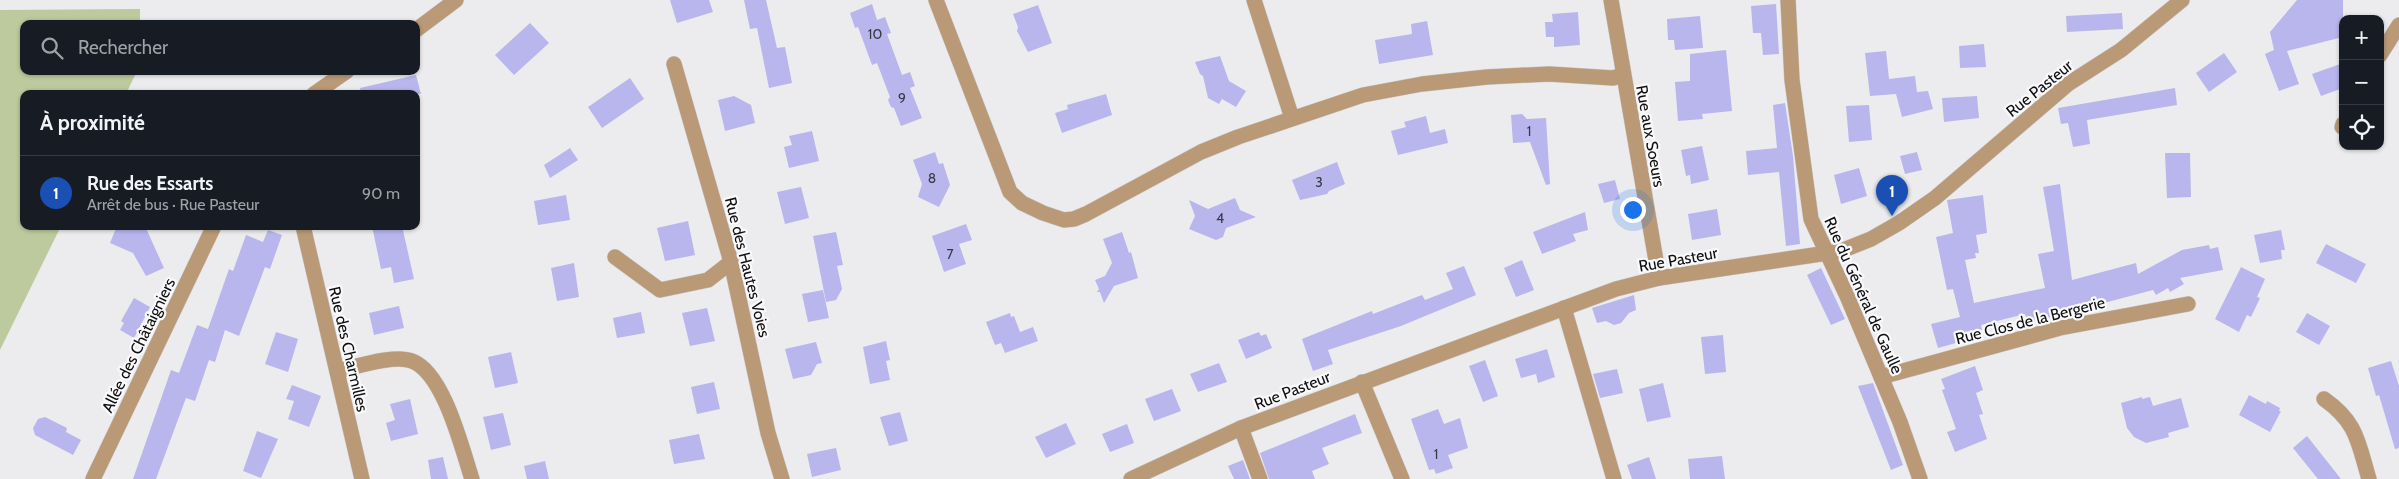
<!DOCTYPE html>
<html lang="fr">
<meta charset="utf-8">
<style>
:root{--surface:#171b24;--page:#20242c;--text:#f1f3f6;--muted:#9ea1a6;--line:#363941;--accent:#b6a6dd}
body{margin:0;font-family:Cabin,sans-serif;background:var(--page);color:var(--text)}
.controls{position:absolute;right:15px;top:15px;display:grid;overflow:hidden;border-radius:10px;box-shadow:0 1px 4px #0004}
.controls button{width:45px;height:45px;display:grid;place-items:center;padding:0;border:0;border-bottom:1px solid var(--line);background:var(--surface);color:var(--text);font:25px sans-serif}
.you{position:absolute;left:1632px;top:209px;width:18px;height:18px;margin:-12px;border:4px solid #fff;border-radius:50%;background:#1a73e8;box-shadow:0 0 0 8px #1a73e833}
.badge{display:grid;place-items:center;width:32px;height:32px;border-radius:50%;background:var(--accent);color:#fff;font-size:16px;font-weight:700}
.pin{position:absolute;translate:-50% -41px;filter:drop-shadow(0 1px 2px #0008)}
.pin::after{content:'';position:absolute;top:26px;width:18px;height:15px;background:inherit;clip-path:polygon(0 0,100% 0,50% 100%)}
.list{margin:0;padding:0;list-style:none}
h2{display:flex;justify-content:space-between;align-items:center;height:65px;margin:0;padding:0 20px;font-size:21px}
h2 small{font-size:16px;font-weight:400;color:var(--muted)}
.list li{display:grid;grid-template-columns:32px 1fr auto;gap:15px;align-items:center;box-sizing:border-box;height:75px;padding:0 20px;border-top:1px solid var(--line)}
.list b{display:block;font-size:19px;white-space:nowrap}
.list p{margin:0;font-size:16px;white-space:nowrap;color:var(--muted)}
.list em{font-size:16px;font-style:normal;color:var(--muted)}
.icon{flex:none;width:28px;height:28px;fill:none;stroke:currentColor;stroke-width:2;stroke-linecap:round;stroke-linejoin:round}
.map{position:relative;flex:none;width:2399px;height:479px;overflow:hidden}
.search{position:absolute;background:var(--surface);box-shadow:0 1px 4px #0004;left:20px;top:20px;width:400px;height:55px;display:flex;align-items:center;gap:12px;box-sizing:border-box;padding:0 18px;border-radius:10px;color:var(--muted);font-size:19px}
.panel{position:absolute;background:var(--surface);box-shadow:0 1px 4px #0004;left:20px;top:90px;width:400px;height:140px;border-radius:10px}
.map>svg:first-child{display:block}
.green{fill:#bcca9d}
.building{fill:#b8b6ec}
.lines{fill:none;stroke-linecap:round;stroke-linejoin:round}
.minor-casing{stroke:#c9c9ca;stroke-width:16}
.minor{stroke:#b99976;stroke-width:15}
.labels{text-anchor:middle;stroke-width:4.5;stroke-linejoin:round;paint-order:stroke}
.number-label{font-size:14px;fill:#393946}
.street-label{font-size:16px;fill:#0f0f0f;stroke:#f9f9fb}
</style>
<div class="map">
<svg width="2399" height="479" viewBox="0 0 2399 479">
<rect width="100%" height="100%" fill="#ececee"/>
<path class="green" d="M140,9V24H24V71H137L126,94H24V226H61L0,350V10Z"/>
<g class="building">
<path d="M670,0H709L713,12L677,23Z"/>
<path d="M744,0H766L777,48L785,47L792,83L769,88L757,28L750,29Z"/>
<path d="M2297,0H2343V37L2287,51L2299,84L2279,91L2265,54L2274,50L2270,32Z"/>
<path d="M872,4L877,20L885,17L891,33L887,34L902,75L910,72L915,86L910,88L922,118L901,126L894,108L891,107L888,100L890,97L877,63L872,65L858,27L855,28L850,13Z"/>
<path d="M1776,4L1779,54L1763,55L1761,33H1753L1751,6Z"/>
<path d="M1038,5L1052,43L1028,52L1017,31L1018,27L1013,14Z"/>
<path d="M1578,12L1580,45L1554,47V37H1546L1545,22H1553L1552,14Z"/>
<path d="M2122,13L2123,29L2067,32L2066,16Z"/>
<path d="M1700,16L1703,48L1675,50L1674,40H1668L1667,19Z"/>
<path d="M1427,21L1433,55L1379,64L1375,40L1412,34L1411,24Z"/>
<path d="M530,23L549,43L514,75L495,55Z"/>
<path d="M1984,44L1986,67L1960,68L1959,46Z"/>
<path d="M1726,50L1732,111L1702,114L1703,119L1678,121L1675,82L1690,81V54Z"/>
<path d="M1886,51L1889,79L1915,76L1917,92L1928,91L1933,109L1902,117L1896,94L1870,96L1865,53Z"/>
<path d="M2224,53L2237,72L2209,92L2196,73Z"/>
<path d="M1220,56L1229,81L1246,91L1236,107L1222,99L1219,104L1208,98L1203,76L1200,74L1195,62Z"/>
<path d="M2343,63V88L2321,96L2312,74Z"/>
<path d="M416,75L421,94H361L360,88Z"/>
<path d="M630,78L644,99L602,128L588,107Z"/>
<path d="M2175,88L2177,105L2087,120L2090,144L2073,147L2068,123L2061,124L2058,108Z"/>
<path d="M1106,94L1112,115L1062,133L1055,113L1068,109L1067,105Z"/>
<path d="M734,96L751,105L755,123L725,131L718,100Z"/>
<path d="M1977,96L1979,118L1944,122L1942,98Z"/>
<path d="M1785,103L1793,156L1800,244L1786,246L1779,172L1748,175L1746,151L1777,148L1773,105Z"/>
<path d="M1869,105L1872,140L1849,142L1846,106Z"/>
<path d="M1522,114L1527,119L1546,118L1550,184L1546,185L1530,142L1513,143L1511,115Z"/>
<path d="M1426,116L1430,133L1445,129L1448,143L1398,155L1391,131L1406,127L1404,122Z"/>
<path d="M812,131L819,161L789,168L784,147L792,145L789,136Z"/>
<path d="M1702,146L1709,180L1691,184L1690,175L1686,176L1681,150Z"/>
<path d="M570,148L578,160L550,178L544,165Z"/>
<path d="M935,152L939,164L943,163L950,185L939,207L918,197L922,184L913,160Z"/>
<path d="M1917,152L1922,170L1905,174L1900,156Z"/>
<path d="M2165,153H2190L2191,197L2167,198Z"/>
<path d="M1337,162L1345,184L1329,191L1327,194L1300,200L1292,180Z"/>
<path d="M1859,168L1867,196L1841,204L1834,175Z"/>
<path d="M1615,180L1620,199L1604,203L1598,184Z"/>
<path d="M2060,184L2072,280L2136,263L2138,274L2182,250L2209,245L2210,249L2218,247L2223,270L2180,278L2184,284L2170,292L2168,288L2156,295L2153,290L2028,323L2025,314L1981,325L1982,330L1955,337L1956,343L1938,348L1931,324L1960,317L1953,289L1947,290L1936,237L1953,233L1947,200L1983,195L1987,233L1976,235L1979,253H1975L1976,258L1965,260L1974,303L2045,288L2038,254L2054,251L2043,187Z"/>
<path d="M801,187L809,218L785,224L777,192Z"/>
<path d="M566,195L570,220L538,225L534,201Z"/>
<path d="M1235,198L1240,210L1256,217L1226,228L1223,237L1216,240L1189,229L1195,216L1189,200L1208,209Z"/>
<path d="M1717,209L1721,235L1692,240L1688,214Z"/>
<path d="M1585,212L1588,230L1573,234L1576,241L1542,254L1533,232Z"/>
<path d="M688,221L695,255L665,261L657,228Z"/>
<path d="M966,224L972,240L959,244L966,264L944,272L932,236Z"/>
<path d="M117,226H145L164,268L146,276L133,253L110,243Z"/>
<path d="M372,226H402L414,279L394,283L391,267L381,269Z"/>
<path d="M268,230L282,235L270,269L265,267L239,336L225,330L215,362L209,360L195,401L186,398L156,479H133L171,370L179,373L197,325L208,329L229,269L233,271L246,235L263,242Z"/>
<path d="M2281,230L2285,250H2281L2282,259L2260,263L2254,235Z"/>
<path d="M836,232L843,265L837,266L842,289L836,300L826,302L813,236Z"/>
<path d="M1122,232L1129,253L1131,252L1138,278L1114,286L1104,303L1100,292H1097L1099,289L1095,280L1105,276L1112,263L1103,239Z"/>
<path d="M2326,244L2366,264L2356,283L2316,263Z"/>
<path d="M1522,260L1534,290L1516,297L1504,268Z"/>
<path d="M574,263L579,297L557,301L551,268Z"/>
<path d="M1464,266L1476,295L1401,326L1328,350L1333,364L1313,371L1302,339L1372,311L1373,314L1422,295L1425,300L1453,289L1446,273Z"/>
<path d="M2241,267L2265,279L2257,297L2260,298L2251,317L2247,315L2239,332L2215,319Z"/>
<path d="M1821,268L1845,319L1831,325L1807,275Z"/>
<path d="M823,290L829,318L808,322L802,294Z"/>
<path d="M1634,295L1636,310L1629,313L1621,323L1614,325L1606,321L1597,323L1592,308Z"/>
<path d="M134,298L150,307L134,338L120,330L124,323L121,321Z"/>
<path d="M399,306L404,328L374,335L369,313Z"/>
<path d="M707,308L715,341L690,346L682,313Z"/>
<path d="M641,312L645,333L617,338L613,318Z"/>
<path d="M1010,313L1011,317L1014,316L1020,332L1033,327L1038,341L1005,353L1001,343L995,345L986,322Z"/>
<path d="M2307,313L2330,326L2319,345L2296,332Z"/>
<path d="M276,332L298,339L288,372L265,364Z"/>
<path d="M1259,332L1261,336L1266,334L1272,348L1246,359L1238,340Z"/>
<path d="M1723,335L1726,372L1705,374L1701,337Z"/>
<path d="M886,341L890,360L886,361L890,380L870,384L863,347Z"/>
<path d="M816,342L822,363L817,364L811,375L793,379L785,349Z"/>
<path d="M1547,349L1555,377L1538,383L1536,374L1521,378L1515,359Z"/>
<path d="M511,352L518,383L495,388L488,357Z"/>
<path d="M1485,360L1498,396L1483,402L1469,366Z"/>
<path d="M2391,361L2399,386V448L2395,449L2379,395L2376,396L2368,368Z"/>
<path d="M1219,363L1227,382L1198,392L1190,374Z"/>
<path d="M1975,366L1983,390L1976,393L1983,414L1979,415L1987,439L1955,452L1947,432L1956,429L1942,390L1945,389L1941,379Z"/>
<path d="M1617,369L1623,393L1600,398L1593,374Z"/>
<path d="M714,382L720,409L697,414L691,387Z"/>
<path d="M1663,383L1671,417L1647,422L1639,389Z"/>
<path d="M1873,383L1903,465L1891,470L1858,386Z"/>
<path d="M292,385L321,396L309,427L288,419L294,401L286,399Z"/>
<path d="M1172,389L1181,411L1154,421L1145,399Z"/>
<path d="M2249,395L2266,404L2267,401L2280,408L2279,411H2281L2270,432L2239,415Z"/>
<path d="M2142,397V399L2150,397L2153,406L2181,398L2189,427L2168,433L2169,437L2146,443L2134,437L2127,428L2121,403Z"/>
<path d="M410,399L418,434L391,441L386,423L395,420L390,404Z"/>
<path d="M1438,409L1444,424L1460,418L1468,448L1448,455L1453,468L1436,474L1434,469L1429,470L1411,419Z"/>
<path d="M900,412L908,441L889,446L880,417Z"/>
<path d="M503,413L511,445L491,450L483,417Z"/>
<path d="M1355,414L1362,433L1322,448L1329,464L1312,471L1315,479H1269L1260,453Z"/>
<path d="M45,417L67,428L66,432L81,440L73,455L35,435L33,428L38,419Z"/>
<path d="M1066,423L1076,444L1046,458L1035,437Z"/>
<path d="M1127,424L1134,443L1110,452L1102,434Z"/>
<path d="M257,431L278,439L261,478L243,471Z"/>
<path d="M699,434L705,459L674,464L669,440Z"/>
<path d="M2307,436L2341,479H2318L2293,448Z"/>
<path d="M836,448L841,470L812,477L807,454Z"/>
<path d="M1722,456L1725,479H1690L1688,459Z"/>
<path d="M443,457L448,479H431L428,460Z"/>
<path d="M1649,457L1656,479H1632L1627,465Z"/>
<path d="M1243,460L1250,479H1234L1228,466Z"/>
<path d="M545,461L549,479H527L524,466Z"/>
</g>
<g class="lines">
<defs>
<g id="minor">
<path d="M936,0L1010,192L1022,203L1043,213L1064,220L1074,219L1086,214L1201,152L1238,137L1363,95L1422,84L1487,77L1549,74L1613,78L1623,75"/>
<path d="M1254,0L1292,118"/>
<path d="M1611,0L1659,278"/>
<path d="M1788,0L1792,80L1811,219L1847,296L1900,422L1920,479"/>
<path d="M416,30L456,0"/>
<path d="M2380,55L2399,25"/>
<path d="M674,64L731,262L768,433L782,479"/>
<path d="M314,94L347,71"/>
<path d="M2342,127L2343,124"/>
<path d="M303,226L362,479"/>
<path d="M615,257L660,290L708,280L731,262"/>
<path d="M1564,308L1614,479"/>
<path d="M337,371C356,367 394,354 412,361C444,373 462,449 472,479"/>
<path d="M1881,377L2060,328L2188,304"/>
<path d="M1362,382L1402,479"/>
<path d="M2324,399C2357,422 2358,442 2369,479"/>
<path d="M1241,428L1260,479"/>
<path d="M93,479L214,226"/>
<path d="M1131,479L1241,428L1616,289L1659,278L1841,251L1871,239L1899,223L1935,198L2068,84L2121,50L2182,0"/>
</g>
</defs>
<use href="#minor" class="minor-casing"/>
<use href="#minor" class="minor"/>
</g>
<g class="labels">
<g class="number-label">
<text x="875" y="39">10</text>
<text x="902" y="103">9</text>
<text x="1529" y="136">1</text>
<text x="932" y="183">8</text>
<text x="1319" y="187">3</text>
<text x="1220" y="223">4</text>
<text x="950" y="259">7</text>
<text x="1436" y="459">1</text>
</g>
<g class="street-label">
<text transform="translate(2039 88) rotate(-39)" y="6">Rue Pasteur</text>
<text transform="translate(1651 136) rotate(80)" y="6">Rue aux Soeurs</text>
<text transform="translate(1678 259) rotate(-10)" y="6">Rue Pasteur</text>
<text transform="translate(748 267) rotate(76)" y="6">Rue des Hautes Voies</text>
<text transform="translate(1864 295) rotate(66)" y="6">Rue du Général de Gaulle</text>
<text transform="translate(2030 320) rotate(-14)" y="6">Rue Clos de la Bergerie</text>
<text transform="translate(138 345) rotate(-64)" y="6">Allée des Châtaigniers</text>
<text transform="translate(349 349) rotate(77)" y="6">Rue des Charmilles</text>
<text transform="translate(1292 390) rotate(-21)" y="6">Rue Pasteur</text>
</g>
</g>
</svg>
<div class="controls">
<button>+</button>
<button>−</button>
<button><svg class="icon" aria-label="locate" viewBox="0 0 24 24"><circle cx="12" cy="12" r="6"/><path d="M12 2v4M12 18v4M2 12h4M18 12h4"/></svg></button>
</div>
<div class="you"></div>
<div class="pin badge" style="left:1892px;top:216px;background:#1a4fb4">1</div>
<div class="search"><svg class="icon" aria-label="search" viewBox="0 0 24 24"><circle cx="10" cy="10" r="6"/><path d="M15 15l6 6"/></svg>Rechercher</div>
<section class="panel">
<h2>À proximité<small></small></h2>
<ul class="list">
<li><span class="badge" style="background:#1a4fb4">1</span><div><b>Rue des Essarts</b><p>Arrêt de bus · Rue Pasteur</p></div><em>90 m</em></li>
</ul>
</section>
</div>
